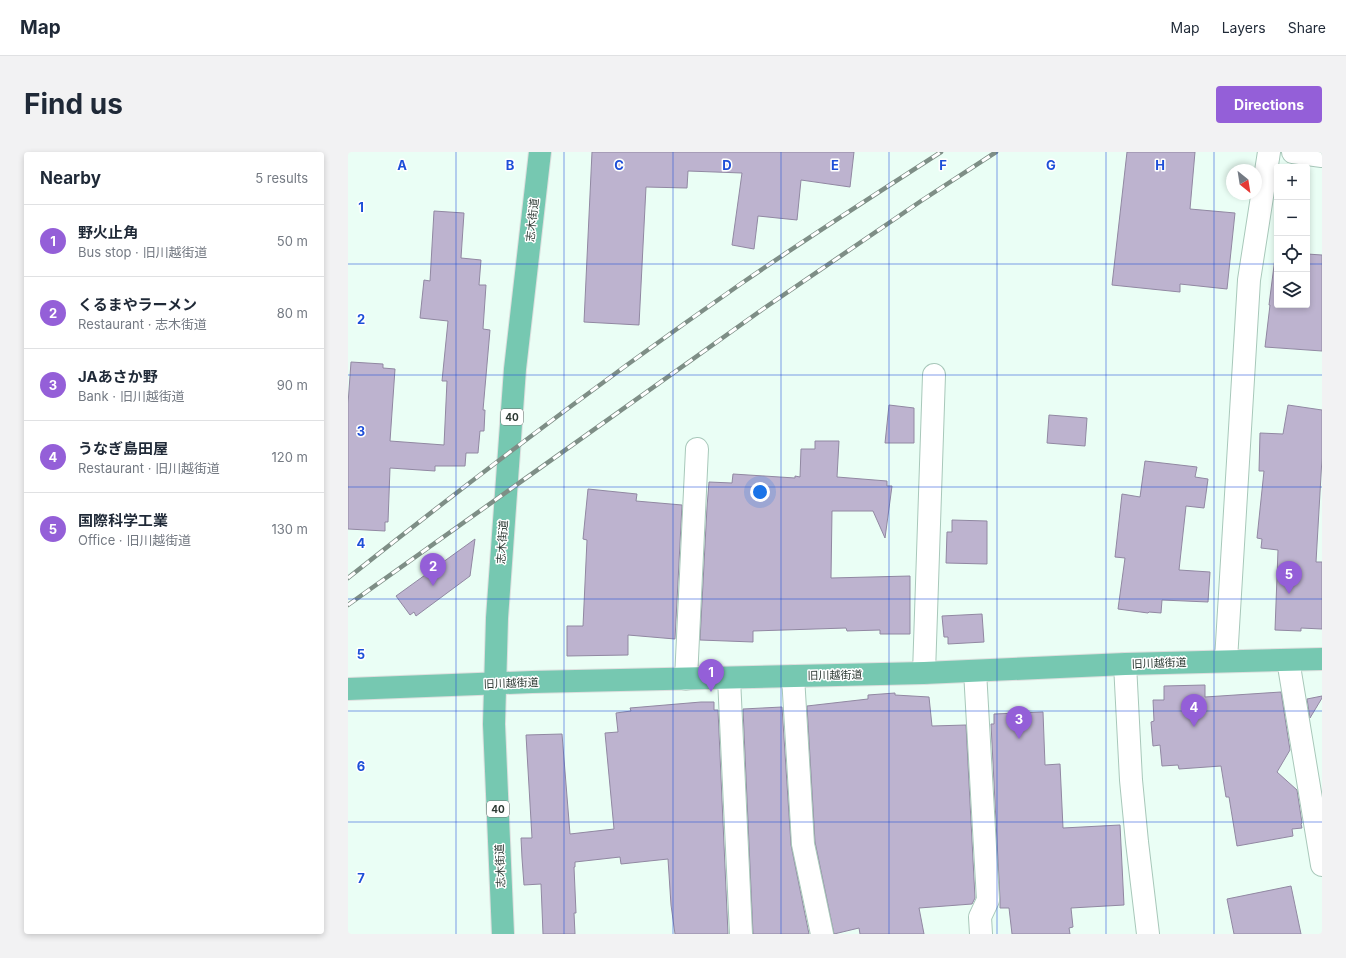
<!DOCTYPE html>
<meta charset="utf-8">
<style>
:root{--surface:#fff;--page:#f2f2f3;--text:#1f2937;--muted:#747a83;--line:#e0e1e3;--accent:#945fd8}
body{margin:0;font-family:Inter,"Noto Sans JP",sans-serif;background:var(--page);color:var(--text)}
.controls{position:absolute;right:12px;top:12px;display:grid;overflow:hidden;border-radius:4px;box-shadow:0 2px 6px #0003}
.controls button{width:36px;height:36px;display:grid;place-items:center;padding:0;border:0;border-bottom:1px solid var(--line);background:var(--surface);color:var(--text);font:20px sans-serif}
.compass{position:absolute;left:878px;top:12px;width:36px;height:36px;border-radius:50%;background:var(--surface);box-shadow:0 2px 6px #0003;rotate:150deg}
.you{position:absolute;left:412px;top:340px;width:14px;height:14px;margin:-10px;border:3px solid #fff;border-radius:50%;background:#1a73e8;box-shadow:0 0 0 6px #1a73e833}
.badge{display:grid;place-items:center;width:26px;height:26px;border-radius:50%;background:var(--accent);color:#fff;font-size:13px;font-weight:700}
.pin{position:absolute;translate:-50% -33px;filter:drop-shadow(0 1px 2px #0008)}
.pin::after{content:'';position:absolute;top:21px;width:14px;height:12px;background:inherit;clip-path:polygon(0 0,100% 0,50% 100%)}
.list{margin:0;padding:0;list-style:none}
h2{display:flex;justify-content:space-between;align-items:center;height:52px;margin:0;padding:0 16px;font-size:17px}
h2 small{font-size:13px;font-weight:400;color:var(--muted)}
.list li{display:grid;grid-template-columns:26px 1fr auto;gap:12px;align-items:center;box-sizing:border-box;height:72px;padding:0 16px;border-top:1px solid var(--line)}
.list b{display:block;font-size:15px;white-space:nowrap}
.list p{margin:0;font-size:13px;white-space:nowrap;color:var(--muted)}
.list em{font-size:13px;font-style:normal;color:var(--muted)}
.icon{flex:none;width:22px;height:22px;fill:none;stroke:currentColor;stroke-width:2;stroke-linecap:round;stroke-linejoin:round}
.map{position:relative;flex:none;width:974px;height:782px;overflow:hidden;border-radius:4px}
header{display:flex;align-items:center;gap:24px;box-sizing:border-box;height:56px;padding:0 20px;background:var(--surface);border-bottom:1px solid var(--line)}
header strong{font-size:19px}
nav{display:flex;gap:22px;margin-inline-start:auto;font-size:14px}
.intro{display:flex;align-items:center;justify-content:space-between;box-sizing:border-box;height:96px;padding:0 24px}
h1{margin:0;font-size:28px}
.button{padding:10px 18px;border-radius:4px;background:var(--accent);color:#fff;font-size:14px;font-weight:700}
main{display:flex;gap:24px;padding:0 24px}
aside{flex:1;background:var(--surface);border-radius:4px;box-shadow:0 2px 6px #0003}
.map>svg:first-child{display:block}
.building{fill:#bdb3cf;stroke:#9188a2}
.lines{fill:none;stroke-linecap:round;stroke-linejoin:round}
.minor-casing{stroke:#a8c8ba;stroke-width:24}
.major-casing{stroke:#dddfde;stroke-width:24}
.minor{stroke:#fff;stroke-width:22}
.major{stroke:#76c8b1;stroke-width:22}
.rail-casing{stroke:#7e8e86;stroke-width:4.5}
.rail{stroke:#fff;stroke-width:3;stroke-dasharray:9;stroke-linecap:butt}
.grid{fill:none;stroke:#1d4ed8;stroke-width:1;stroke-opacity:0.55}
.labels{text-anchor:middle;stroke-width:3;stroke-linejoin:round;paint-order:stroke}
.shield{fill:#fff;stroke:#6b7470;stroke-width:1}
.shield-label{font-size:10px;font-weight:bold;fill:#2c3933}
.street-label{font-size:11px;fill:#2c3933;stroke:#fff}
.grid-label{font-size:13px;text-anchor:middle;font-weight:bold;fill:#1d4ed8;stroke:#fff;stroke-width:3;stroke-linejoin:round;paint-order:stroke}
</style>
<header>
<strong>Map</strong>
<nav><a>Map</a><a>Layers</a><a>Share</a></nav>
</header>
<div class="intro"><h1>Find us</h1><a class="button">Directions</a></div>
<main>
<aside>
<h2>Nearby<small>5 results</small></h2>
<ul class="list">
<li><span class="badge">1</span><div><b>野火止角</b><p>Bus stop · 旧川越街道</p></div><em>50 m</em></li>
<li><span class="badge">2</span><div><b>くるまやラーメン</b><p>Restaurant · 志木街道</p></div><em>80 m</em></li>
<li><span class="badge">3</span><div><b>JAあさか野</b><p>Bank · 旧川越街道</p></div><em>90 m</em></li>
<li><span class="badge">4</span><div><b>うなぎ島田屋</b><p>Restaurant · 旧川越街道</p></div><em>120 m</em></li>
<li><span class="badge">5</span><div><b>国際科学工業</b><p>Office · 旧川越街道</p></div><em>130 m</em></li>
</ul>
</aside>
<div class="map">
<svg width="974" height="782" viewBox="0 0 974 782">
<rect width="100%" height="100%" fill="#eafef5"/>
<g class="building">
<path d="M244,0H506L502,35L453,28L449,68L410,64L406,97L384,93L394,21L340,19L339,36L298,35L291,173L236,170Z"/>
<path d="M779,0H847L842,57L887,61L879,137L832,132V140L764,133Z"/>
<path d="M86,59L116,61L113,106L133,108L131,133H138L135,177L142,178L135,258H137L136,279H132L130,301H118L117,314H87V319L42,316L40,370H37V379L0,377V252L3,210L35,212V216L47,217L42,289L96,293L99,229H94L100,169L72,166L76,128L82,129Z"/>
<path d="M928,98L929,153H959V102L974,103V199L917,195L922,153H921Z"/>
<path d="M541,253L566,256V291H537Z"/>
<path d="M940,253L974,258V306L968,410H974V477L953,476V479L927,478L930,398L913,396L914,387L909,386L916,319H911L912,281L935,282Z"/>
<path d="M701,263L739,266L737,294L699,291Z"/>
<path d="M467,289H491L489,325L539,329V334H544L537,386L525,359H484L483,426L562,424V482H532V478L499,479L498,476L405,479V490L352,488L359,355L361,330L384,331L385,322L447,326V324L452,325L453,297H467Z"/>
<path d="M797,309L849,315L847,325L860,327L856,356L838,354L831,418L862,420L860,450L814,448L813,461L801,460L800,461L770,457L777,406L767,405L774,342L792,345Z"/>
<path d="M240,337L289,342L288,349L334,353L327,487L280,483V503L219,504V474H235L239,388L235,387Z"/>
<path d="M604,368L639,369V412L598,411L599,380H604Z"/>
<path d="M127,387L122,424L68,464L66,460L62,463L48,444Z"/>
<path d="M634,462L636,490L600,492V485H596L594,464Z"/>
<path d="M857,533V545L933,540L942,598L929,620L949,638L954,671L953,672L954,676L944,677L945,684L889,694L881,645H878L873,614L831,617L830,613L814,614L812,593L805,594L803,570L806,569L805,548H816V534Z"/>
<path d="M547,541V543L581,545L584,574L618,573L627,746L624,752L571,756L576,782H512L511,776L486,782L467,690L459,554L520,547V543Z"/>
<path d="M974,544V546L962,566L959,547Z"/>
<path d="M353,550H366V558H370L380,782H327L323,753L320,707L273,712L272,705L227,710V715H226L228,761H226L227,782H195L193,732L176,733L174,706L173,686H184L178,583L214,582L222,682L266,677L257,581L270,580L268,561L283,559L282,556Z"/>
<path d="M434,555L443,693L461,782H405L395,557Z"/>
<path d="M695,560L697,613L712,612L715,676L772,673L776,753L723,756L725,775L721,776L722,782H664L661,756H652V747L643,572H646V562Z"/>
<path d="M943,734L953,782H886L879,747Z"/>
</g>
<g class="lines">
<defs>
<g id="minor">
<path d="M945,0L974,4"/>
<path d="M878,508L901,128L921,0"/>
<path d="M940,508L974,713"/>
<path d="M777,512L783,628L789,690L800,782"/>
<path d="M627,519L640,748L632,765L633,782"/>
<path d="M576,521L586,223"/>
<path d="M445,524L455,692L474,782"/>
<path d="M381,526L393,782"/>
<path d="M338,527L349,297"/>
</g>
<g id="major">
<path d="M0,537L184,530L576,521L777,512L974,507"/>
<path d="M155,782L146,572L149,466L167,217L192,0"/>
</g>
</defs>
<use href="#minor" class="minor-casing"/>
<use href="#major" class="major-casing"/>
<use href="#minor" class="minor"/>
<use href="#major" class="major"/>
<defs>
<g id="rail">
<path d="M0,426C128,324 259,225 394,131C459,86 526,43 593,0"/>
<path d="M0,453L415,157L573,49L648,0"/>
</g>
</defs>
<use href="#rail" class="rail-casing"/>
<use href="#rail" class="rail"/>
</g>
<path class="grid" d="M108,0V782M216,0V782M325,0V782M433,0V782M541,0V782M649,0V782M758,0V782M866,0V782M0,112H929M959,112H974M0,223H974M0,335H974M0,447H974M0,559H974M0,670H974"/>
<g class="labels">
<g class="shield">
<rect x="153" y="257" width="22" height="16" rx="3"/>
<rect x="139" y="649" width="22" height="16" rx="3"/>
</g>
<g class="shield-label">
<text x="164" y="269">40</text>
<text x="150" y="661">40</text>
</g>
<g class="street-label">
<text transform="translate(184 68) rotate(-84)" y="4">志木街道</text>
<text transform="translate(154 390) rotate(-86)" y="4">志木街道</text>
<text transform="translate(811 511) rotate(-2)" y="4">旧川越街道</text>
<text transform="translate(487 523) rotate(-1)" y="4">旧川越街道</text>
<text transform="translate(163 531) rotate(-2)" y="4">旧川越街道</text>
<text transform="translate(152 714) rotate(-92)" y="4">志木街道</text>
</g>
</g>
<g class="grid-label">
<text x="54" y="18">A</text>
<text x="162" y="18">B</text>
<text x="271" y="18">C</text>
<text x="379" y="18">D</text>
<text x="487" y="18">E</text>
<text x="595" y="18">F</text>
<text x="703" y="18">G</text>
<text x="812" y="18">H</text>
<text x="13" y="60">1</text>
<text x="13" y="172">2</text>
<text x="13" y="284">3</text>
<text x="13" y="396">4</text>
<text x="13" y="507">5</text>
<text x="13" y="619">6</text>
<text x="13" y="731">7</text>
</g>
</svg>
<div class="controls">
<button>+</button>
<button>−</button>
<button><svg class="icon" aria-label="locate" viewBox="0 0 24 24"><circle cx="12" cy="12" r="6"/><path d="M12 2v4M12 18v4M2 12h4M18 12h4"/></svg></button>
<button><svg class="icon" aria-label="layers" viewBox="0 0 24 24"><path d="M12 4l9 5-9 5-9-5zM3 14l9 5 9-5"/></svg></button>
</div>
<svg class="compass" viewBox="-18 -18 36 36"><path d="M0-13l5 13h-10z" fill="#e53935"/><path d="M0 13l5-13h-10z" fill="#747a83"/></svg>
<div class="you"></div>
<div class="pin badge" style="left:363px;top:540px">1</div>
<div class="pin badge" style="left:85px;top:434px">2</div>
<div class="pin badge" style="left:671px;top:587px">3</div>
<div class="pin badge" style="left:846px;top:575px">4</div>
<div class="pin badge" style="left:941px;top:442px">5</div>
</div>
</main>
